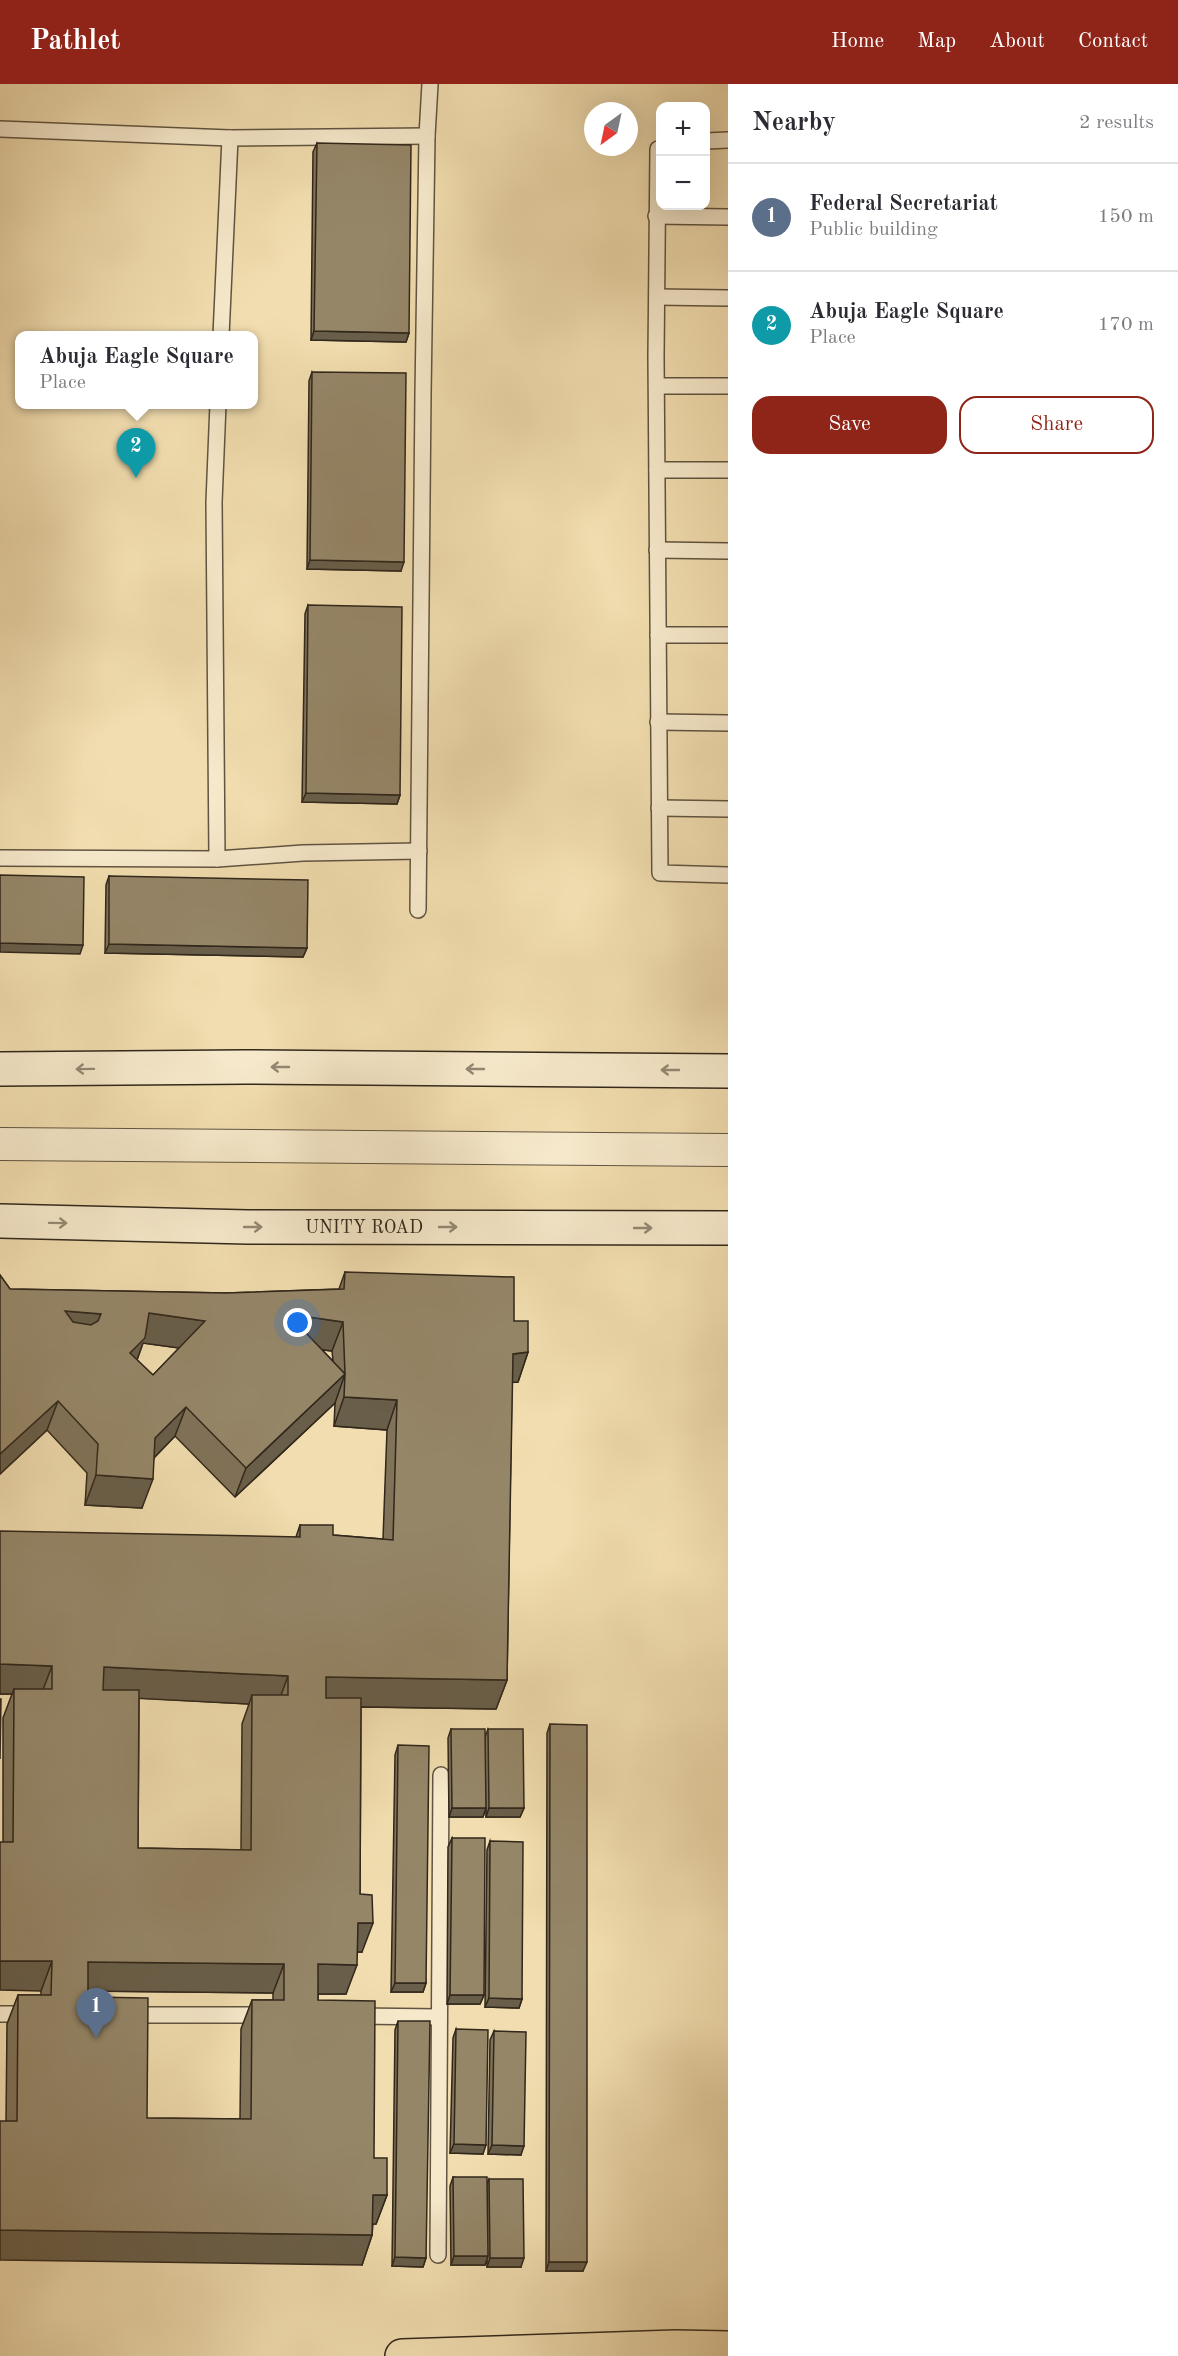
<!DOCTYPE html>
<meta charset="utf-8">
<style>
:root{--surface:#fff;--page:#f2f2f3;--text:#2b2b33;--muted:#7c7c81;--line:#e1e1e2;--accent:#8f2418}
body{margin:0;font-family:"Old Standard TT",serif;background:var(--page);color:var(--text)}
.controls{position:absolute;right:18px;top:18px;display:grid;overflow:hidden;border-radius:12px;box-shadow:0 6px 24px #0002}
.controls button{width:54px;height:54px;display:grid;place-items:center;padding:0;border:0;border-bottom:2px solid var(--line);background:var(--surface);color:var(--text);font:30px sans-serif}
.compass{position:absolute;left:584px;top:18px;width:54px;height:54px;border-radius:50%;background:var(--surface);box-shadow:0 6px 24px #0002;rotate:213deg}
.you{position:absolute;left:298px;top:1239px;width:21px;height:21px;margin:-15px;border:4px solid #fff;border-radius:50%;background:#1a73e8;box-shadow:0 0 0 9px #1a73e833}
.badge{display:grid;place-items:center;width:39px;height:39px;border-radius:50%;background:var(--accent);color:#fff;font-size:20px;font-weight:700}
.pin{position:absolute;translate:-50% -50px;filter:drop-shadow(0 2px 3px #0008)}
.pin::after{content:'';position:absolute;top:32px;width:21px;height:18px;background:inherit;clip-path:polygon(0 0,100% 0,50% 100%)}
.popup{position:absolute;left:15px;top:247px;width:243px;height:78px;box-sizing:border-box;display:grid;place-content:center;border-radius:12px;background:var(--surface);filter:drop-shadow(0 2px 4px #0005);font-size:20px;white-space:nowrap;color:var(--muted)}
.popup b{font-size:22px;color:var(--text)}
.popup::after{content:'';position:absolute;left:50%;top:100%;margin-left:-12px;border:12px solid transparent;border-top-color:var(--surface)}
.list{margin:0;padding:0;list-style:none}
h2{display:flex;justify-content:space-between;align-items:center;height:78px;margin:0;padding:0 24px;font-size:26px}
h2 small{font-size:20px;font-weight:400;color:var(--muted)}
.list li{display:grid;grid-template-columns:39px 1fr auto;gap:18px;align-items:center;box-sizing:border-box;height:108px;padding:0 24px;border-top:2px solid var(--line)}
.list b{display:block;font-size:22px;white-space:nowrap}
.list p{margin:0;font-size:20px;white-space:nowrap;color:var(--muted)}
.list em{font-size:20px;font-style:normal;color:var(--muted)}
.actions{display:flex;gap:12px;padding:18px 24px}
.actions a{flex:1;padding:14px 0;border:2px solid var(--accent);border-radius:18px;text-align:center;font-size:21px;color:var(--accent)}
.actions .main{background:var(--accent);color:#fff}
.map{position:relative;flex:none;width:728px;height:2272px;overflow:hidden}
header{display:flex;align-items:center;gap:36px;box-sizing:border-box;height:84px;padding:0 30px;background:var(--accent);color:#fff}
header strong{font-size:28px}
nav{display:flex;gap:33px;margin-inline-start:auto;font-size:21px}
main{display:flex}
aside{flex:1;background:var(--surface)}
.map>svg:first-child{display:block}
.lines{fill:none;stroke-linecap:round;stroke-linejoin:round}
.lane-casing{stroke:#615440;stroke-width:18}
.street-casing{stroke:#615440;stroke-width:34}
.secondary-casing{stroke:#31271b;stroke-width:36}
.primary-casing{stroke:#31271b;stroke-width:36}
.lane{stroke:#f6e9cb;stroke-width:15}
.street{stroke:#f6e9cb;stroke-width:32}
.secondary{stroke:#f6e9cb;stroke-width:33}
.primary{stroke:#f1ddaf;stroke-width:33}
.wall{fill:#807359;stroke:#31271b;stroke-width:1.5;fill-rule:evenodd}
.shaded-wall{fill:#685e49;stroke:#31271b;stroke-width:1.5}
.building{fill:#958668;stroke:#31271b;stroke-width:1.5;fill-rule:evenodd}
.oneway{stroke:#948873}
.labels{text-anchor:middle;stroke-width:4.5;stroke-linejoin:round;paint-order:stroke}
.street-label{font-size:18px;fill:#31271b;stroke:#f6e9cb}
</style>
<header>
<strong>Pathlet</strong>
<nav><a>Home</a><a>Map</a><a>About</a><a>Contact</a></nav>
</header>
<main>
<div class="map">
<svg width="728" height="2272" viewBox="0 0 728 2272">
<rect width="100%" height="100%" fill="#f1ddaf"/>
<filter id="stains"><feTurbulence type="fractalNoise" baseFrequency=".00333" numOctaves="4"/><feColorMatrix values="0 0 0 0 .2 0 0 0 0 .09 0 0 0 0 .02 0 0 0 .5 -.17"/></filter>
<radialGradient id="worn" r=".72"><stop offset=".6" stop-color="#630" stop-opacity="0"/><stop offset="1" stop-color="#630" stop-opacity=".3"/></radialGradient>
<g class="lines">
<defs>
<g id="lane">
<path d="M0,45L230,54L427,52"/>
<path d="M706,57L728,56"/>
<path d="M660,65H658L656,273L660,789L728,791"/>
<path d="M656,132L728,133"/>
<path d="M657,213L728,214"/>
<path d="M221,252L230,54"/>
<path d="M657,302H728"/>
<path d="M218,320L214,418L217,775L303,769L419,767"/>
<path d="M657,386H728"/>
<path d="M657,466L728,467"/>
<path d="M658,551H728"/>
<path d="M658,638L728,639"/>
<path d="M659,724L728,725"/>
<path d="M0,774L217,775"/>
<path d="M418,826L423,311L427,52L430,0"/>
<path d="M0,1930H30"/>
<path d="M129,1931H267"/>
<path d="M357,1932L439,1933"/>
<path d="M438,2171L441,1691"/>
</g>
<path id="street" d="M0,1060L728,1066"/>
<g id="secondary">
<path d="M0,985L245,983L728,987"/>
<path d="M0,1137L248,1143L728,1144"/>
</g>
<path id="primary" d="M402,2272L675,2263L728,2264"/>
</defs>
<use href="#lane" class="lane-casing"/>
<use href="#street" class="street-casing"/>
<use href="#secondary" class="secondary-casing"/>
<use href="#primary" class="primary-casing"/>
<use href="#lane" class="lane"/>
<use href="#street" class="street"/>
<use href="#secondary" class="secondary"/>
<use href="#primary" class="primary"/>
</g>
<g class="wall">
<path d="M317,59L409,249L406,258L311,256L313,68Z"/>
<path d="M312,288L401,487L307,485L309,297Z"/>
<path d="M308,521L400,711L397,720L302,718L305,530Z"/>
<path d="M109,792L307,864L303,873L105,869L106,801Z"/>
<path d="M345,1188L514,1237L528,1268L518,1298H512L507,1596L496,1625L361,1623L360,1810L362,1868H357L346,1910H318V1916L387,2111L376,2140H373L372,2151L362,2181L6,2037L7,1940L18,1911H41V1907L3,1758V1634L12,1610H0L296,1453L300,1441L333,1451L383,1455L387,1346L334,1342L335,1319L235,1413L175,1352L154,1374L142,1424L85,1421L87,1389L47,1346L0,1390V1191L10,1205L226,1209L339,1205ZM143,1259L179,1264L153,1291L137,1276ZM322,1266L332,1267L333,1277ZM139,1614L249,1620L242,1640L241,1766L138,1764ZM88,1907L273,1909V1916H252L241,1945L240,2035L147,2034L88,1913Z"/>
<path d="M550,1640L583,2187H546L547,1649Z"/>
<path d="M451,1645L485,1653L488,1645L524,1724L520,1733H486V1724L483,1733H449L448,1654Z"/>
<path d="M398,1661L426,1899L423,1908H391L395,1671Z"/>
<path d="M452,1754L484,1911L480,1920H447L448,1763Z"/>
<path d="M490,1757L522,1915L519,1924L485,1923L487,1766Z"/>
<path d="M398,1937L426,2174L423,2183L392,2182L395,1946Z"/>
<path d="M456,1945L483,2070L450,2069L453,1954Z"/>
<path d="M494,1947L521,2071L488,2070L490,1956Z"/>
<path d="M453,2093L487,2100L489,2095L521,2183H487V2176L485,2181H451L450,2102Z"/>
</g>
<g class="shaded-wall">
<path d="M314,247L409,249L406,258L311,256Z"/>
<path d="M310,476L404,478L401,487L307,485Z"/>
<path d="M306,709L400,711L397,720L302,718Z"/>
<path d="M0,859L83,861L80,870L0,868Z"/>
<path d="M109,860L307,864L303,873L105,869Z"/>
<path d="M65,1227L101,1230L90,1259L55,1257Z"/>
<path d="M149,1229L205,1237L194,1266L143,1259L134,1284L130,1269Z"/>
<path d="M288,1230L343,1238L332,1267L277,1260Z"/>
<path d="M528,1268L518,1298L502,1299L513,1270Z"/>
<path d="M345,1290L335,1319L235,1413L246,1384Z"/>
<path d="M344,1313L397,1316L387,1346L334,1342Z"/>
<path d="M58,1317L47,1346L0,1390V1370Z"/>
<path d="M186,1323L175,1352L144,1384L155,1354Z"/>
<path d="M96,1391L153,1395L142,1424L85,1421Z"/>
<path d="M0,1580L52,1582L41,1611L14,1605L12,1610H0Z"/>
<path d="M104,1583L288,1592L277,1622L252,1611L249,1620L93,1612Z"/>
<path d="M326,1593L507,1596L496,1625L315,1622Z"/>
<path d="M452,1724H486L483,1733H449Z"/>
<path d="M489,1724H524L520,1733H486Z"/>
<path d="M358,1839H373L362,1868H347Z"/>
<path d="M0,1877H52L41,1907L0,1906Z"/>
<path d="M88,1878L284,1880L273,1909L78,1907Z"/>
<path d="M318,1880L357,1881L346,1910H307Z"/>
<path d="M395,1899H426L423,1908H391Z"/>
<path d="M450,1911H484L480,1920H447Z"/>
<path d="M489,1914L522,1915L519,1924L485,1923Z"/>
<path d="M454,2060L486,2061L483,2070L450,2069Z"/>
<path d="M492,2061L524,2062L521,2071L488,2070Z"/>
<path d="M373,2111H387L376,2140H362Z"/>
<path d="M0,2146L372,2151L362,2181L0,2176Z"/>
<path d="M454,2172H488L485,2181H451Z"/>
<path d="M395,2173L426,2174L423,2183L392,2182Z"/>
<path d="M490,2174H524L521,2183H487Z"/>
<path d="M549,2178H587L583,2187H546Z"/>
</g>
<g class="building">
<path d="M317,59L411,61L409,249L314,247Z"/>
<path d="M312,288L406,289L404,478L310,476Z"/>
<path d="M308,521L402,523L400,711L306,709Z"/>
<path d="M0,791L84,793L83,861L0,859Z"/>
<path d="M109,792L308,796L307,864L109,860Z"/>
<path d="M345,1188L514,1193V1237H528V1268L513,1270L507,1596L326,1593V1614H361L360,1810L372,1811L373,1839H358L357,1881L318,1880V1916L375,1917L374,2074H387V2111H373L372,2151L0,2146V2037H17L18,1911H51L52,1877H0V1758H13L14,1605H52V1582L0,1580V1447L300,1453V1441H333V1451L393,1456L397,1316L344,1313L345,1290L343,1238L288,1230L345,1290L246,1384L186,1323L155,1354L153,1395L96,1391L98,1360L58,1317L0,1370V1191L10,1205L226,1209L344,1205ZM65,1227L101,1230L98,1237L91,1241L73,1238ZM149,1229L205,1237L153,1291L130,1269L145,1254ZM104,1583L288,1592V1611H252L251,1766L138,1764L139,1606H103ZM88,1878L284,1880V1916H252L251,2035L147,2034L148,1914L88,1913Z"/>
<path d="M0,1615H1L0,1675Z"/>
<path d="M550,1640L587,1641V2178H549Z"/>
<path d="M451,1645H485L486,1724H452Z"/>
<path d="M488,1645H523L524,1724H489Z"/>
<path d="M398,1661L429,1662L426,1899H395Z"/>
<path d="M452,1754H485L484,1911H450Z"/>
<path d="M490,1757L523,1758L522,1915L489,1914Z"/>
<path d="M398,1937H430L426,2174L395,2173Z"/>
<path d="M456,1945L488,1946L486,2061L454,2060Z"/>
<path d="M494,1947L526,1948L524,2062L492,2061Z"/>
<path d="M453,2093H487L488,2172H454Z"/>
<path d="M489,2095H523L524,2174H490Z"/>
</g>
<defs><path id="oneway-shaft" d="M-6 0H5M1.5-3L5.5 0L1.5 3" fill="none" stroke-width="1.6" stroke-linecap="round" stroke-linejoin="round" transform="scale(1.5)"/></defs>
<g class="oneway">
<use href="#oneway-shaft" transform="translate(280 983) rotate(-180)"/>
<use href="#oneway-shaft" transform="translate(85 985) rotate(179)"/>
<use href="#oneway-shaft" transform="translate(475 985) rotate(-180)"/>
<use href="#oneway-shaft" transform="translate(670 986) rotate(-180)"/>
<use href="#oneway-shaft" transform="translate(58 1139) rotate(1)"/>
<use href="#oneway-shaft" transform="translate(253 1143)"/>
<use href="#oneway-shaft" transform="translate(448 1143)"/>
<use href="#oneway-shaft" transform="translate(643 1144)"/>
</g>
<g class="labels">
<g class="street-label">
<text x="364" y="1149">UNITY ROAD</text>
</g>
</g>
<rect width="100%" height="100%" filter="url(#stains)"/>
<rect width="100%" height="100%" fill="url(#worn)"/>
</svg>
<div class="controls">
<button>+</button>
<button>−</button>
</div>
<svg class="compass" viewBox="-18 -18 36 36"><path d="M0-13l5 13h-10z" fill="#e53935"/><path d="M0 13l5-13h-10z" fill="#7c7c81"/></svg>
<div class="you"></div>
<div class="pin badge" style="left:96px;top:1954px;background:#5c6f8a">1</div>
<div class="pin badge" style="left:136px;top:394px;background:#0f9aa8">2</div>
<div class="popup"><b>Abuja Eagle Square</b>Place</div>
</div>
<aside>
<h2>Nearby<small>2 results</small></h2>
<ul class="list">
<li><span class="badge" style="background:#5c6f8a">1</span><div><b>Federal Secretariat</b><p>Public building</p></div><em>150 m</em></li>
<li><span class="badge" style="background:#0f9aa8">2</span><div><b>Abuja Eagle Square</b><p>Place</p></div><em>170 m</em></li>
</ul>
<div class="actions"><a class="main">Save</a><a>Share</a></div>
</aside>
</main>
